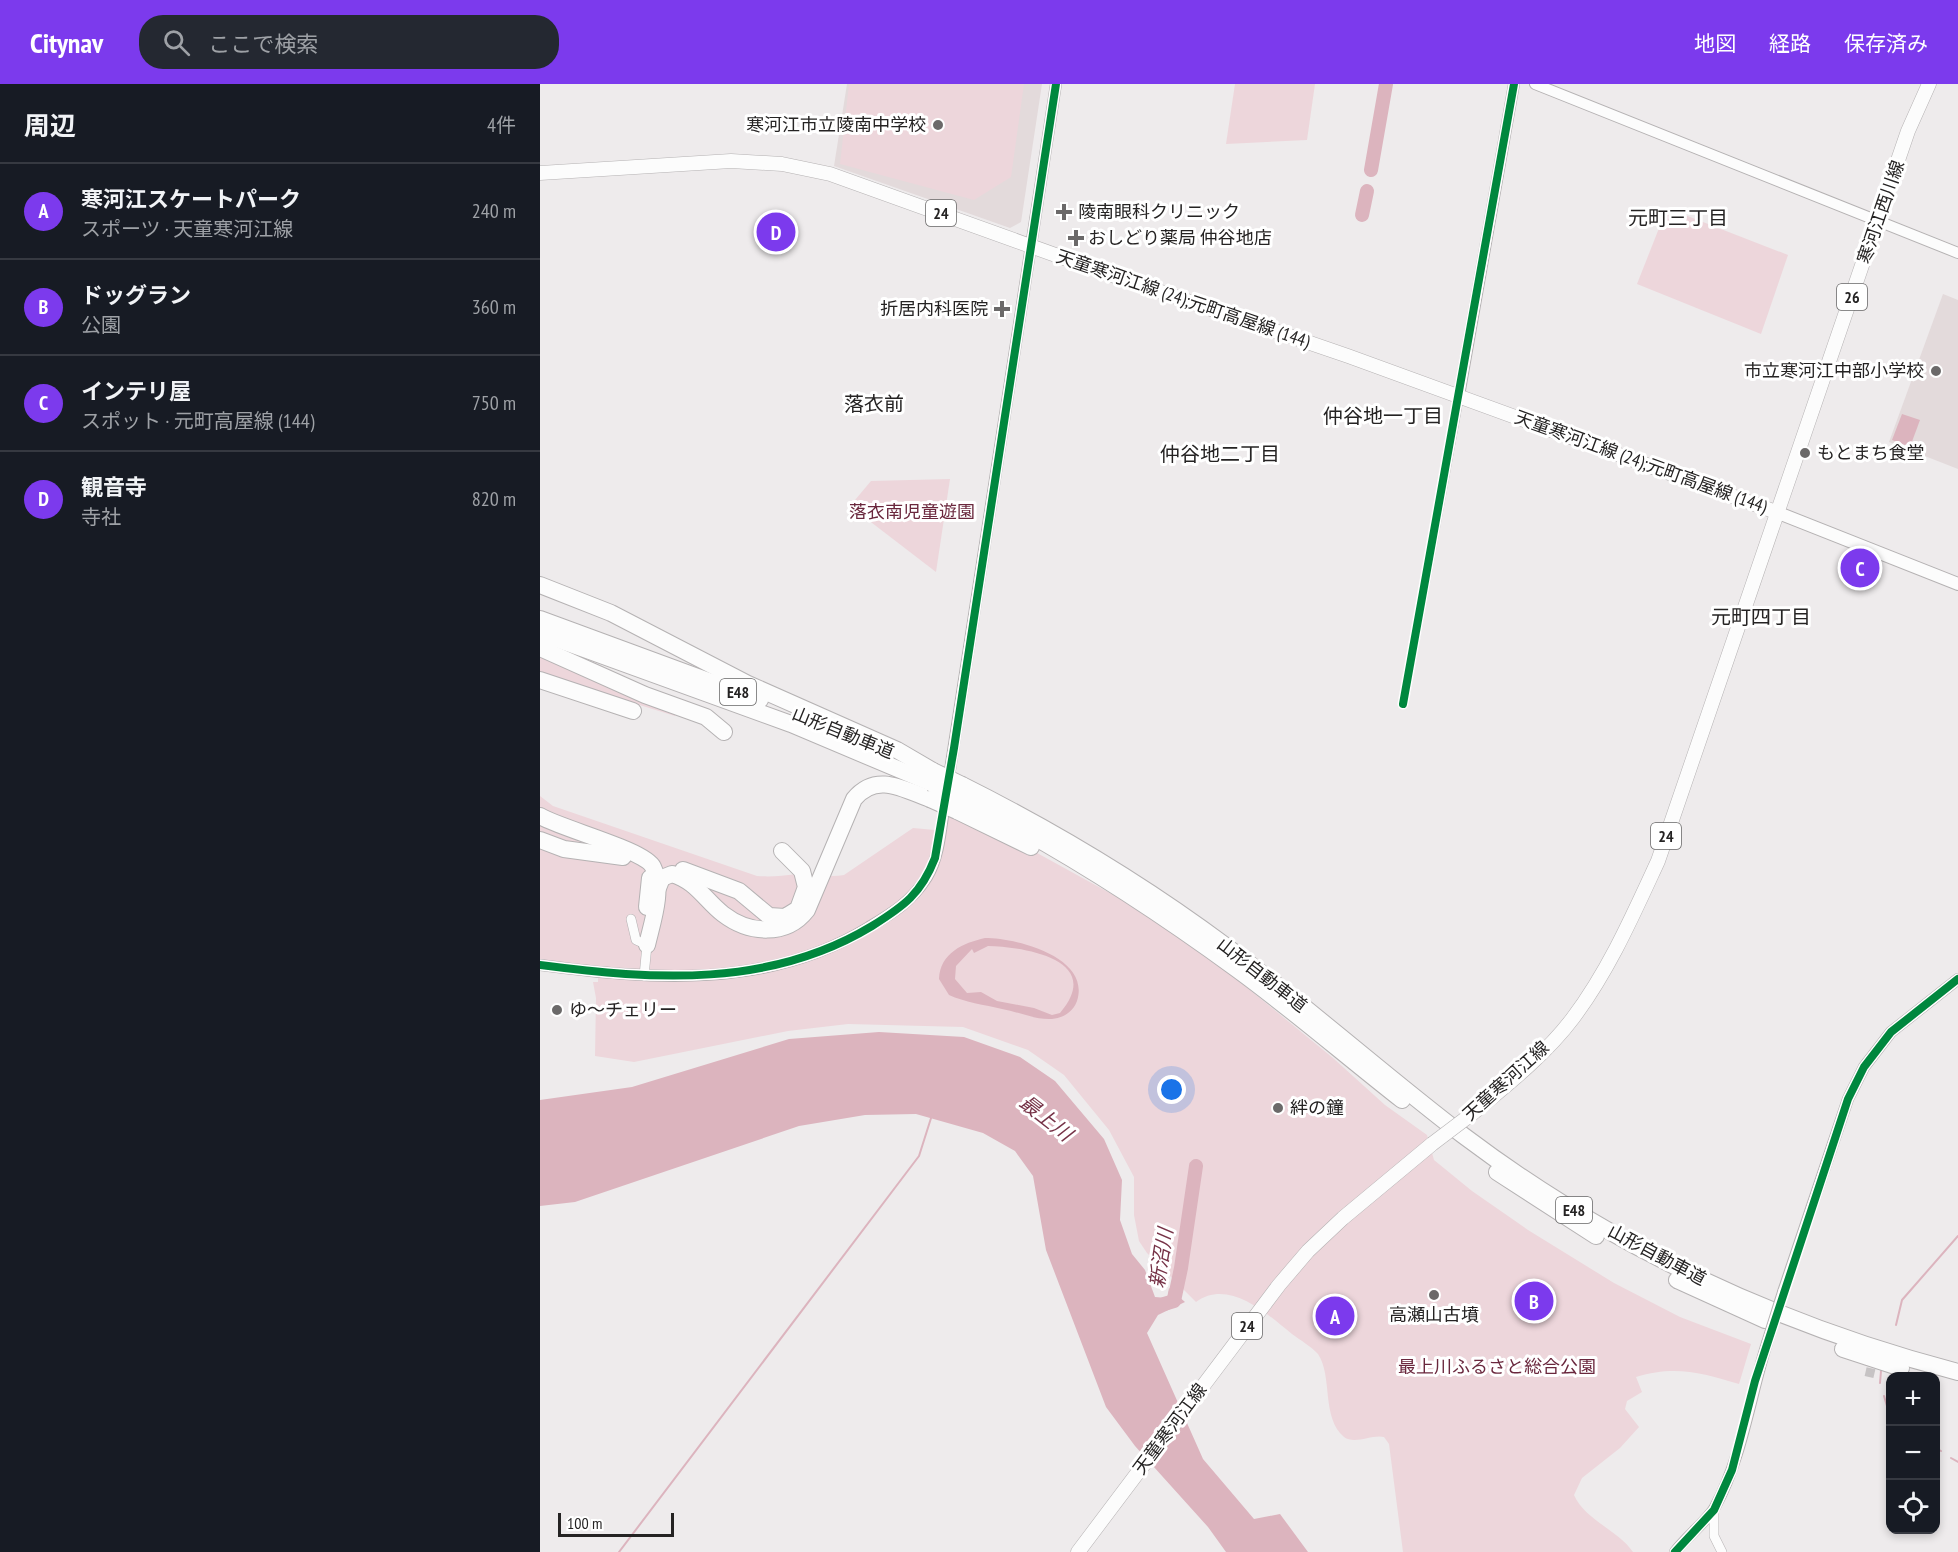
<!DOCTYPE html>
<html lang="ja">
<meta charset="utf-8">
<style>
:root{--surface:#171b24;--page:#242831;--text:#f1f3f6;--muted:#9ea1a6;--line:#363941;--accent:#7c3aed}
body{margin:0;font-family:"PT Sans Narrow","Noto Sans JP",sans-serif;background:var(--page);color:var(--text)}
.controls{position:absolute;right:18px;bottom:18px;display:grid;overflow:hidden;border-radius:12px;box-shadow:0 3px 9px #0003}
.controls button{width:54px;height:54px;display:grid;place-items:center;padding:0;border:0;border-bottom:2px solid var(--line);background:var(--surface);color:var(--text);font:30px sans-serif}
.scale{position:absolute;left:18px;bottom:15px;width:116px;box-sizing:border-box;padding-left:6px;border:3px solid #252323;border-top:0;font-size:16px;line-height:21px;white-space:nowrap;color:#252323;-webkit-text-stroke:4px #fff;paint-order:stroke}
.you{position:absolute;left:632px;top:1006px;width:21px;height:21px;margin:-15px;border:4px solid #fff;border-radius:50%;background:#1a73e8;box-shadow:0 0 0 9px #1a73e833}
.badge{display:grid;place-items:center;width:39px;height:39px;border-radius:50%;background:var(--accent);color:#fff;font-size:20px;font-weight:700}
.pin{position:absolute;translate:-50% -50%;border:3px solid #fff;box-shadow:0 2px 6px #0006}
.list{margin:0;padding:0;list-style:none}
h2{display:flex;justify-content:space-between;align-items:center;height:78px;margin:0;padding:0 24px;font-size:26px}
h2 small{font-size:20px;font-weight:400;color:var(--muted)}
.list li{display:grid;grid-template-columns:39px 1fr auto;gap:18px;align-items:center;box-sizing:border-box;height:96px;padding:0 24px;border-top:2px solid var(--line)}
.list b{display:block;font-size:22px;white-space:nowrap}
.list p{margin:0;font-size:20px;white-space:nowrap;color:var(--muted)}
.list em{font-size:20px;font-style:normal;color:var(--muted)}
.icon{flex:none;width:33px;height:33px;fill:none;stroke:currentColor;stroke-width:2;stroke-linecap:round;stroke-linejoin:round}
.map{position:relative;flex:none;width:1418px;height:1468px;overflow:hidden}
header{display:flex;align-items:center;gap:36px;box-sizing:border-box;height:84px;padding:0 30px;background:var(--accent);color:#fff}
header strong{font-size:28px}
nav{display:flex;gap:33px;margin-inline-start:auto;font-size:21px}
.search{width:420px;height:54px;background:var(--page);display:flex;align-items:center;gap:15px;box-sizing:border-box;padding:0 21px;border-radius:24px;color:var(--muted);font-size:22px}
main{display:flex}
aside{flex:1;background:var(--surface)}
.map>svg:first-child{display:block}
.built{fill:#e3dadb}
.green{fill:#edd6db}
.water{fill:#dcb4be;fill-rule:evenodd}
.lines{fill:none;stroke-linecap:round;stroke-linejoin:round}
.stream{stroke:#dcb4be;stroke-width:2}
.river{stroke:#dcb4be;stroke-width:14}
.minor-tunnel{stroke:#c6c3c4;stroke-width:9;stroke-dasharray:9 4.5;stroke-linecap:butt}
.minor-casing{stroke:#b5b2b3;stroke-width:10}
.tertiary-casing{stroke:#b5b2b3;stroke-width:12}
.secondary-casing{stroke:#b5b2b3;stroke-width:14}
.primary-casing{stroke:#b5b2b3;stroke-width:15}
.motorway-casing{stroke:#b5b2b3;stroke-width:18}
.minor{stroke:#fcfcfc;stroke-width:9}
.tertiary{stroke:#fcfcfc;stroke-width:10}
.secondary{stroke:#fcfcfc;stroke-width:12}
.primary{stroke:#fcfcfc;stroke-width:14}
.motorway{stroke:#fcfcfc;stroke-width:16}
.tertiary-bridge-casing{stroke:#b5b2b3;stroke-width:12;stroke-linecap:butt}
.primary-bridge-casing{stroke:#b5b2b3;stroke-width:15;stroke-linecap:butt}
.motorway-bridge-casing{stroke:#b5b2b3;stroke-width:18;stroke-linecap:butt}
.tertiary-bridge{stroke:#fcfcfc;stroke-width:10}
.primary-bridge{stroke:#fcfcfc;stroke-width:14}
.motorway-bridge{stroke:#fcfcfc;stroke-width:16}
.cycleway-casing{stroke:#fff;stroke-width:11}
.cycleway{stroke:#00873e;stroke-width:8}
.poi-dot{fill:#6b6969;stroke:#fff;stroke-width:2}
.labels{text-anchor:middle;stroke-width:6;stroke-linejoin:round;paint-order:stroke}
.shield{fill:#fff;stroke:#666565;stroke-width:1.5}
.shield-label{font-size:16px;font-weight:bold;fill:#252323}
.poi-label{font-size:18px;fill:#252323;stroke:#fff;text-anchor:start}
.street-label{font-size:18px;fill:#252323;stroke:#fff}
.park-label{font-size:18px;fill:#6a273d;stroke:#fff}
.neighbourhood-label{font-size:20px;fill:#252323;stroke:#fff}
.water-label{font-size:20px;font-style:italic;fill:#763247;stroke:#fff}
</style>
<header>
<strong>Citynav</strong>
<div class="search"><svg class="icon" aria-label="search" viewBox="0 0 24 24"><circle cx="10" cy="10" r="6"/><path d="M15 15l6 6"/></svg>ここで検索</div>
<nav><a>地図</a><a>経路</a><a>保存済み</a></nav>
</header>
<main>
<aside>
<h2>周辺<small>4件</small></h2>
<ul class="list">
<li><span class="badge">A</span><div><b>寒河江スケートパーク</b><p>スポーツ · 天童寒河江線</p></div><em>240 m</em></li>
<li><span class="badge">B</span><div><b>ドッグラン</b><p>公園</p></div><em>360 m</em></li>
<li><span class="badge">C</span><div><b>インテリ屋</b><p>スポット · 元町高屋線 (144)</p></div><em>750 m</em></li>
<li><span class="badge">D</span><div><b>観音寺</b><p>寺社</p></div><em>820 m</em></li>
</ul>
</aside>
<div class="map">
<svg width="1418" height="1468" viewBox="0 0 1418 1468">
<rect width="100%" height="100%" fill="#eeebec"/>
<g class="built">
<path d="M307,0H502L481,138L470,144L294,82Z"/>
<path d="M1403,210L1418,216V385L1349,358Z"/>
</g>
<g class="green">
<path d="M309,0H484L471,93L434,116L300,80Z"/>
<path d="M695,0H775L767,56L686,60Z"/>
<path d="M1127,124L1248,171L1221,250L1097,200Z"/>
<path d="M410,395L396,488L310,422L331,397Z"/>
<path d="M0,570L136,629L135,632L0,590Z"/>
<path d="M0,712L13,722L217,792C231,793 242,792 256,790C272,789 288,794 304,791L373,744L406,747L409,731L488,764L597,824L693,892L793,974L845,1021L887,1051L894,1076L932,1107L988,1146L1074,1199L1140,1233L1211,1260L1199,1300C1162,1289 1135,1281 1096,1293L1102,1308L1087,1317L1085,1325L1099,1343L1080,1364L1042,1394L1034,1411C1045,1436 1078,1446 1093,1468H863L849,1360L844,1353C832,1350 815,1361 804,1353C781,1333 793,1293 778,1270C772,1263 760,1256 752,1250C727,1230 689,1194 656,1218L607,1169L599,1157L594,1131V1093L569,1046L524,991L488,966L423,943L308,940L248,947L94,978L55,972L56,914L53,898H58V885L0,876Z"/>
</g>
<g class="water">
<path d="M1362,330L1380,336L1370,363L1352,356Z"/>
<path d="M445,854C477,854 551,873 537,917C533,928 523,934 512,935C495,936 479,928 462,925C445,921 424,918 409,911L399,895C400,869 423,859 445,854ZM448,862C486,863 565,876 520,929L512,931L494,924L457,917L441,908L427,909L415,895L416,882L432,865L434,869Z"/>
<path d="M339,948L424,953L480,973L515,997L564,1055L582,1096L580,1136L592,1170L605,1186L615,1213L627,1214L629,1204L645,1218L618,1231L607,1249L663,1375L714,1435L740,1430L768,1468H686L668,1443L595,1362L566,1323L506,1166L493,1092L475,1067L443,1049L376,1030L325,1031L259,1042L35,1118L0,1122V1016L92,1003L249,955Z"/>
</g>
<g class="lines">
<g class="stream">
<path d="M1356,1241L1362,1216L1418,1152"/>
<path d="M1340,1299L1341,1287"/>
<path d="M1344,1312L1350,1332"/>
<path d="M1396,1364L1401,1367"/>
<path d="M1411,1374L1418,1378"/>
<path d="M79,1468L379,1072L392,1031"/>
</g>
<g class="river">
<path d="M831,86L846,0"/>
<path d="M822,131L827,107"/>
<path d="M624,1220L634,1217L641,1184L656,1082"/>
</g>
<path class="minor-tunnel" d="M1329,1293L1338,1254"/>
<defs>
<g id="minor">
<path d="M863,620L919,312"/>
<path d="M91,835L96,856L107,861L104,892"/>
<path d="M1174,1426V1452L1182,1468"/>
</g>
<g id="tertiary">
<path d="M995,0L1418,169"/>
<path d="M919,312L974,0"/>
<path d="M408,699L516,0"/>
<path d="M0,881C112,896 229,905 329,843C353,829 372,817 387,793C400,772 401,742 405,718"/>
<path d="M1243,1208L1308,1015L1324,983L1351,948L1418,895"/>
<path d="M1135,1468C1145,1454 1168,1436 1175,1423C1202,1374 1210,1313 1227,1259"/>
</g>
<path id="secondary" d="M1236,428L1418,500"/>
<g id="primary">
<path d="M0,89L191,77L242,80L290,90L560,187L808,272L1236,428"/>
<path d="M933,1029C967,1001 1006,970 1033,934C1069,886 1093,831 1118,777L1368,47L1389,0"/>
<path d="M538,1468L739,1201L768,1167L803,1134L892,1060"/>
</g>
<g id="motorway">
<path d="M0,501L71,529L208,600L357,666L393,687"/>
<path d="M0,535L220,616"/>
<path d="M0,549L251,640L391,699"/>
<path d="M0,564L105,611L166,633L184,648"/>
<path d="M0,596L93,627"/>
<path d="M422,701C514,747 604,801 687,863C768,923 844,991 924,1052C1071,1163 1241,1242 1418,1288"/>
<path d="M419,713C518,762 609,821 698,886C754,927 807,973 862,1016"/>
<path d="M417,727L491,763"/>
<path d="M0,732C22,745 105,766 113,783C124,805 112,839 107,861"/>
<path d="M0,756L24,765L83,773"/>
<path d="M143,786L199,807L229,832L245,833L258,825L266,803L262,787L242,767"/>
<path d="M116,809L122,794L132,790C156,797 165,816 183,830C209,850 246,853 267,826L314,715C336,688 363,705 390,715"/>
<path d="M107,823L110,794"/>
<path d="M957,1088L1056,1152"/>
<path d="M1137,1196L1225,1236"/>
<path d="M1303,1265L1361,1284"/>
</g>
</defs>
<use href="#minor" class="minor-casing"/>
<use href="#tertiary" class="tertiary-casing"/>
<use href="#secondary" class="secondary-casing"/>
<use href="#primary" class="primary-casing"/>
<use href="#motorway" class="motorway-casing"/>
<use href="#minor" class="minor"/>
<use href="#tertiary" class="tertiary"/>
<use href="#secondary" class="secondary"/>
<use href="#primary" class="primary"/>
<use href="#motorway" class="motorway"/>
<defs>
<path id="tertiary-bridge" d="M1227,1259L1243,1208"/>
<path id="primary-bridge" d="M892,1060L933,1029"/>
<g id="motorway-bridge">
<path d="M393,687L422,701"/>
<path d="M391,699L419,713"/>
<path d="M390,715L417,727"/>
</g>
</defs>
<use href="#tertiary-bridge" class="tertiary-bridge-casing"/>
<use href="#primary-bridge" class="primary-bridge-casing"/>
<use href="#motorway-bridge" class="motorway-bridge-casing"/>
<use href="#tertiary-bridge" class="tertiary-bridge"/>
<use href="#primary-bridge" class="primary-bridge"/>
<use href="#motorway-bridge" class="motorway-bridge"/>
<defs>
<g id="cycleway">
<path d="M863,620L974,0"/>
<path d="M0,881C114,896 230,904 332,842C364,822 381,810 395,774L414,664L516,0"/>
<path d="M1135,1468L1174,1426L1192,1386L1215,1297L1308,1015L1324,983L1351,948L1418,895"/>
</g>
</defs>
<use href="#cycleway" class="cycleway-casing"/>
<use href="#cycleway" class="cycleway"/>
</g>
<g class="poi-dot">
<circle cx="398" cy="41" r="6"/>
<path d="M521 119h6v6h6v6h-6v6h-6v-6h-6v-6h6z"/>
<path d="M533 145h6v6h6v6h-6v6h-6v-6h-6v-6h6z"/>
<path d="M459 216h6v6h6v6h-6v6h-6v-6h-6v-6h6z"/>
<circle cx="1396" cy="287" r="6"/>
<circle cx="1265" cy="369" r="6"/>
<circle cx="17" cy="926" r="6"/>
<circle cx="738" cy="1024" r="6"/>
<circle cx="894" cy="1211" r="6"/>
</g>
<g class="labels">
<g class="shield">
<rect x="386" y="116" width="30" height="26" rx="4.5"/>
<rect x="1297" y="200" width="30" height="26" rx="4.5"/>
<rect x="180" y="595" width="36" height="26" rx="4.5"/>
<rect x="1111" y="739" width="30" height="26" rx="4.5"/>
<rect x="1016" y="1113" width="36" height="26" rx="4.5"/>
<rect x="692" y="1229" width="30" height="26" rx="4.5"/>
</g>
<g class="shield-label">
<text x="401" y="135">24</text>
<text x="1312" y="219">26</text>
<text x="198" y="614">E48</text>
<text x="1126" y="758">24</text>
<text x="1034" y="1132">E48</text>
<text x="707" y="1248">24</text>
</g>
<g class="poi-label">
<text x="386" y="47" text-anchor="end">寒河江市立陵南中学校</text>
<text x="538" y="134">陵南眼科クリニック</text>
<text x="548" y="160">おしどり薬局 仲谷地店</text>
<text x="448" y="231" text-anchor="end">折居内科医院</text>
<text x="1384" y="293" text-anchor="end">市立寒河江中部小学校</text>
<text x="1277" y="375">もとまち食堂</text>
<text x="29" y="932">ゆ～チェリー</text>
<text x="750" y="1030">絆の鐘</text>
<text x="894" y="1237" text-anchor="middle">高瀬山古墳</text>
</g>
<g class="street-label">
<text transform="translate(1341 128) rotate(-71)" y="6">寒河江西川線</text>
<text transform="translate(643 215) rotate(19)" y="6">天童寒河江線 (24);元町高屋線 (144)</text>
<text transform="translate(1101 378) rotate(20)" y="6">天童寒河江線 (24);元町高屋線 (144)</text>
<text transform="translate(303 649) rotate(22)" y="6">山形自動車道</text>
<text transform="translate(722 891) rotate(38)" y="6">山形自動車道</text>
<text transform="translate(966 997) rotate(-42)" y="6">天童寒河江線</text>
<text transform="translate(1117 1171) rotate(28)" y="6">山形自動車道</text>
<text transform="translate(630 1345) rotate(-53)" y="6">天童寒河江線</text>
</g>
<g class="park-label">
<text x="372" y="434">落衣南児童遊園</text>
<text x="957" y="1289">最上川ふるさと総合公園</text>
</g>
<g class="neighbourhood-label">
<text x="1138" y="141">元町三丁目</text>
<text x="334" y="327">落衣前</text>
<text x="843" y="339">仲谷地一丁目</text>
<text x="680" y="377">仲谷地二丁目</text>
<text x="1221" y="540">元町四丁目</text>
</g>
<g class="water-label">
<text transform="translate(506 1034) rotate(38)" y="7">最上川</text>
<text transform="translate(621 1174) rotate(-81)" y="7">新沼川</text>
</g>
</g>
</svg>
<div class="controls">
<button>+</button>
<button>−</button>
<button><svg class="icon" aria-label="locate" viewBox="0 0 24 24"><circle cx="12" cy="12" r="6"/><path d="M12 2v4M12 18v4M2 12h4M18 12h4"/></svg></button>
</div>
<div class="scale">100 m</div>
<div class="you"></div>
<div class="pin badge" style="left:795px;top:1232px">A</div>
<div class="pin badge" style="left:994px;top:1217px">B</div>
<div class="pin badge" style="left:1320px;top:484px">C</div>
<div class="pin badge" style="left:236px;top:148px">D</div>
</div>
</main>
